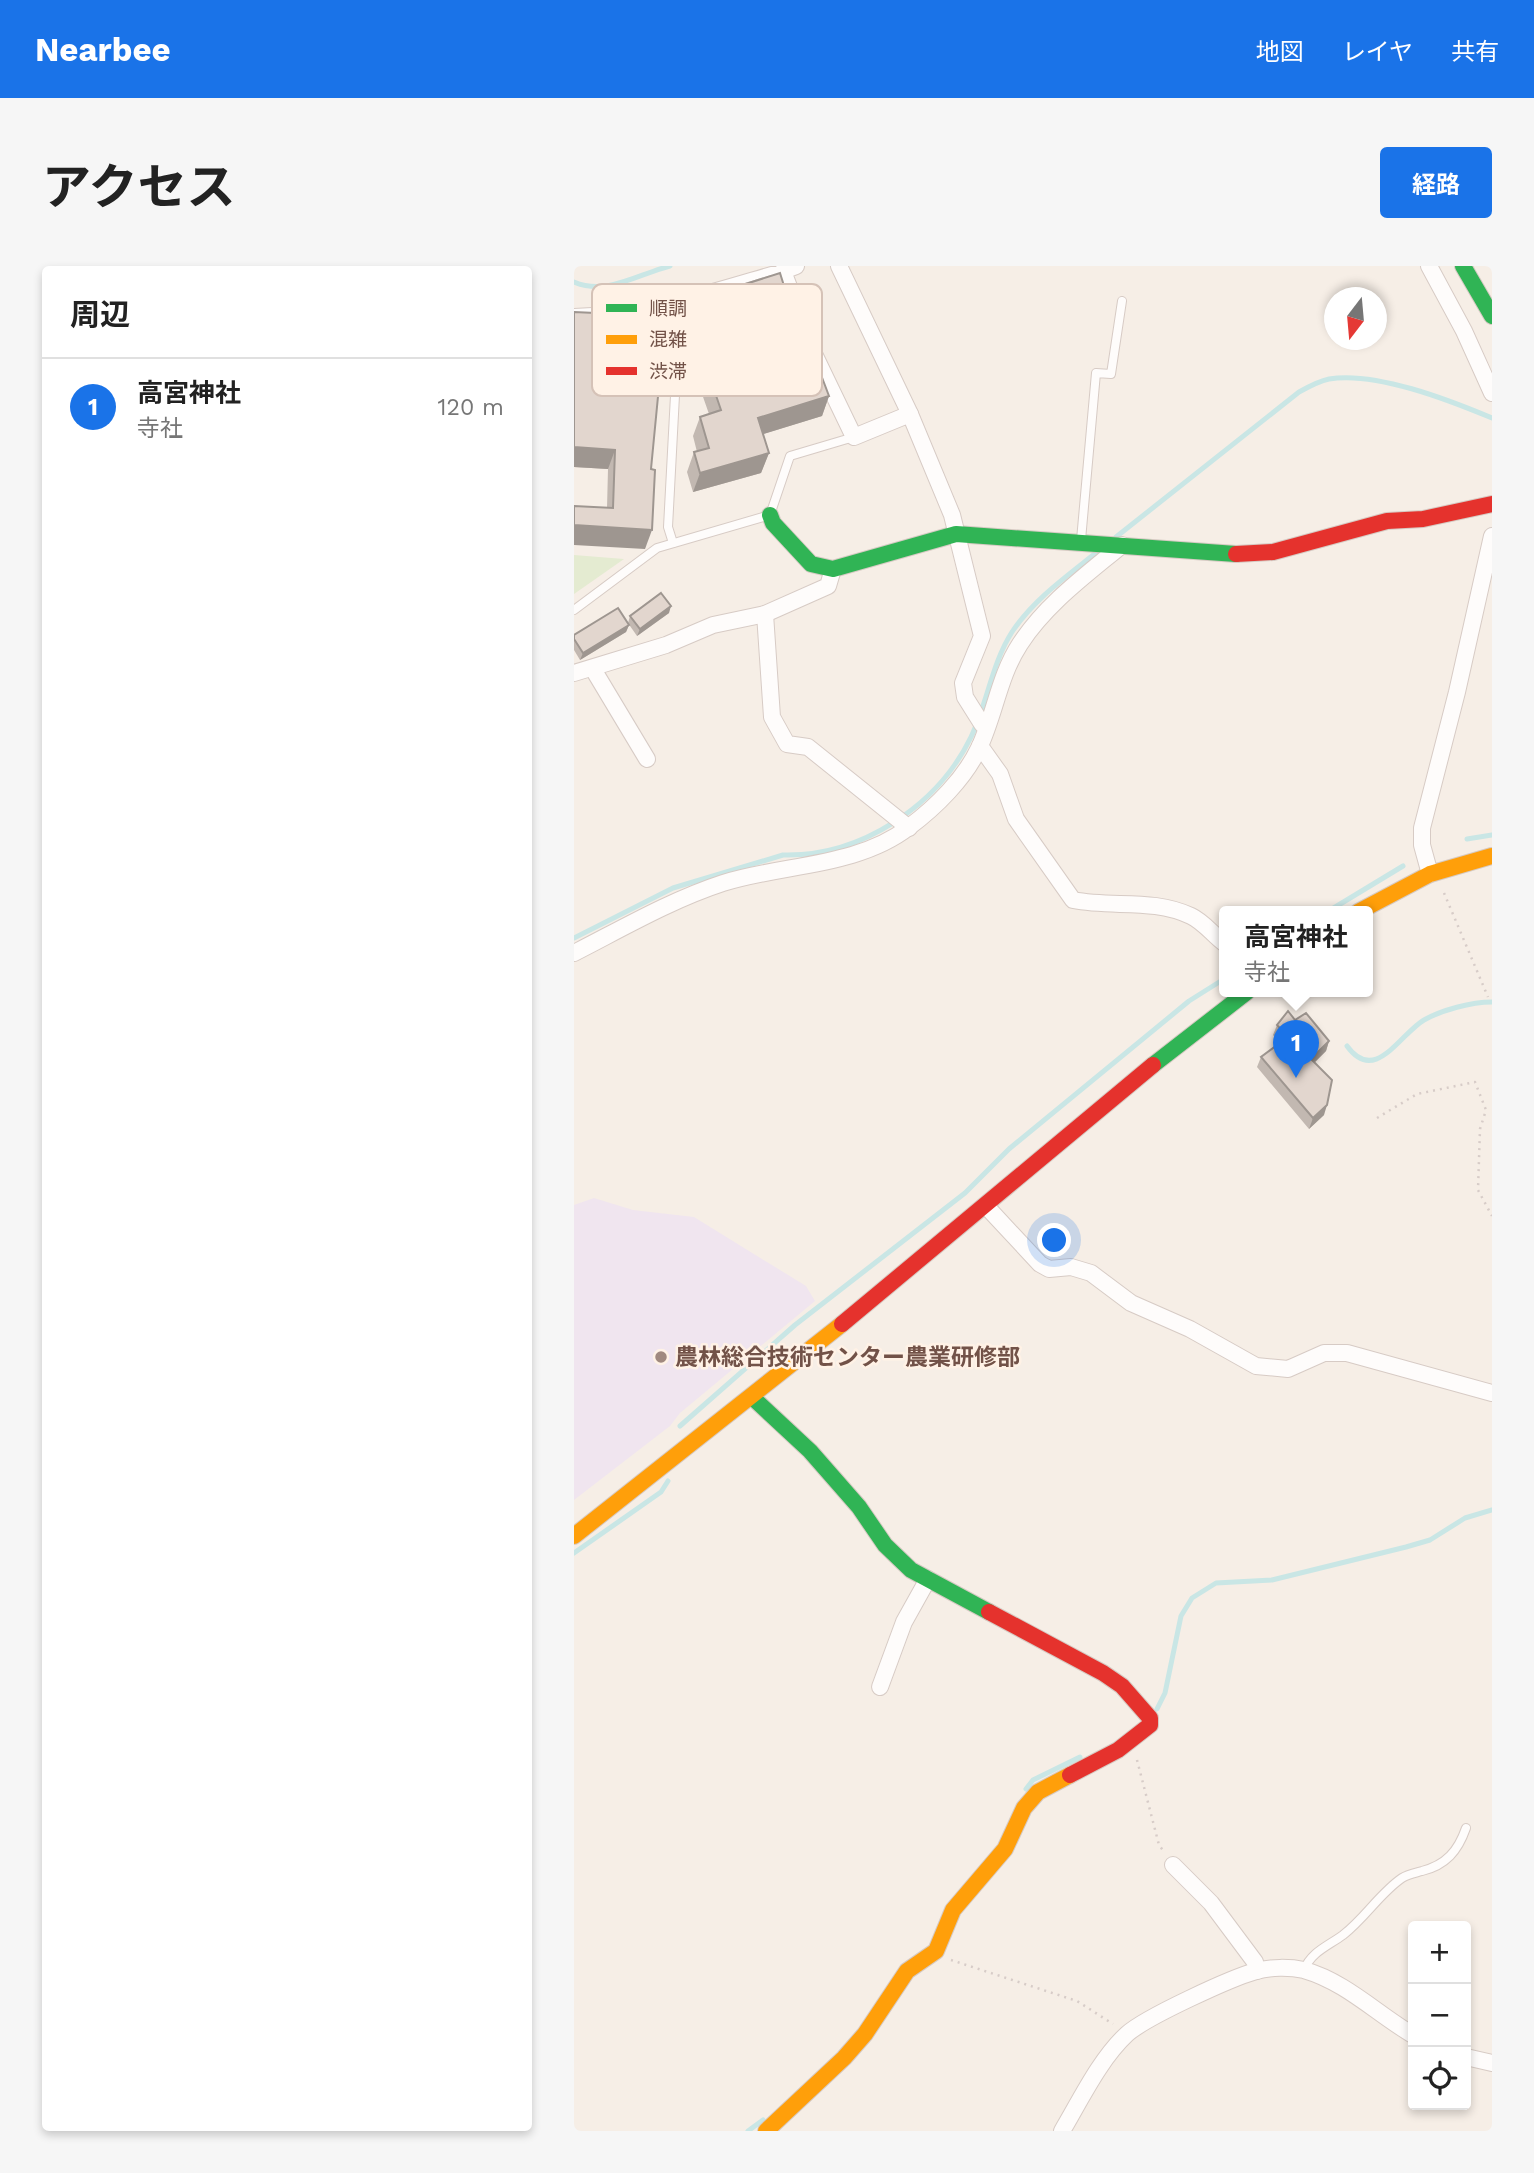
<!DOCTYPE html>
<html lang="ja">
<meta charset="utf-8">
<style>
:root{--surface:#fff;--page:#f6f6f6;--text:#222;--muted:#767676;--line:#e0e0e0;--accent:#1a73e8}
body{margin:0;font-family:"Work Sans","Noto Sans JP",sans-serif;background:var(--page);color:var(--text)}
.controls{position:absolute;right:21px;bottom:21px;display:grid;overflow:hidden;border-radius:7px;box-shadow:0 4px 10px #0003}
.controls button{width:63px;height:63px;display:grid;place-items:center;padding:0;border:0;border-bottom:2px solid var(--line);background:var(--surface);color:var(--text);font:35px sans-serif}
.compass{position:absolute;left:750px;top:21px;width:63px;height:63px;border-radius:50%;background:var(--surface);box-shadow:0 4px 10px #0003;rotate:196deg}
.you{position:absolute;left:481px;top:975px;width:24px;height:24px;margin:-18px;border:5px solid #fff;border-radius:50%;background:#1a73e8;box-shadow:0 0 0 10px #1a73e833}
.badge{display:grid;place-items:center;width:46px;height:46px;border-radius:50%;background:var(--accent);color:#fff;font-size:23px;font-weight:700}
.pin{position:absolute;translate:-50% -58px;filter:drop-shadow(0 2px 4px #0008)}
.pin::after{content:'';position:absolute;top:37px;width:24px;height:21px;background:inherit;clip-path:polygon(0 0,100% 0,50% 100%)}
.popup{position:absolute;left:645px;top:640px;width:154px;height:91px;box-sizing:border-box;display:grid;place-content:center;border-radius:7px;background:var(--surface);filter:drop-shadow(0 2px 5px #0005);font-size:23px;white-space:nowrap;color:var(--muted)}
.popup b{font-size:26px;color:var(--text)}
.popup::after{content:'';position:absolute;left:50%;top:100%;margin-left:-14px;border:14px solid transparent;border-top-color:var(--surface)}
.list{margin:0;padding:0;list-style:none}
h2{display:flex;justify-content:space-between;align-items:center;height:91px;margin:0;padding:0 28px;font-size:30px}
h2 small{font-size:23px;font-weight:400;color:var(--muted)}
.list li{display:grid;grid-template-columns:46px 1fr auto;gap:21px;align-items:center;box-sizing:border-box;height:98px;padding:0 28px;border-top:2px solid var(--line)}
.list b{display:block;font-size:26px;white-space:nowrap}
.list p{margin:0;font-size:23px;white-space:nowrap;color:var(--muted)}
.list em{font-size:23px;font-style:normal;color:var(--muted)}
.icon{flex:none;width:38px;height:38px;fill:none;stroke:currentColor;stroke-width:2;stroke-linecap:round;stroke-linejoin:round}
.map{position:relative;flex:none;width:918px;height:1865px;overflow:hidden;border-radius:7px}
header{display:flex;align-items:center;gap:42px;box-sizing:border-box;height:98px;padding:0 35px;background:var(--accent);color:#fff}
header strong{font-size:33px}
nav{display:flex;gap:38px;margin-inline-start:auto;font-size:24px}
.intro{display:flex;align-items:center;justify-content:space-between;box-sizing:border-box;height:168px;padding:0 42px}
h1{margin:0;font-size:49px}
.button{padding:18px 32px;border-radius:7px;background:var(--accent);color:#fff;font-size:24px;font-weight:700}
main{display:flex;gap:42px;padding:0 42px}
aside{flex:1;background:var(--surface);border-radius:7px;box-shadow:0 4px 10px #0003}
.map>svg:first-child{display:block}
.education{fill:#f0e5ef}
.green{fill:#e4ebd1}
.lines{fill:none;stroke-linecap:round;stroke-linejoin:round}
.stream{stroke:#c9e6e5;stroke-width:5}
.lane-casing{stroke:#d7cbc5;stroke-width:10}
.street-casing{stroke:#d7cbc5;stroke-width:18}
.fast-casing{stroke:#d6cac3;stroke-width:18}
.slow-casing{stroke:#d6cac3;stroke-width:18}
.jam-casing{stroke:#d6cac3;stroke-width:18}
.path{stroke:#d7ccc8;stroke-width:2.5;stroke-dasharray:2 5;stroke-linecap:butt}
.lane{stroke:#fefcfb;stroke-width:8}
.street{stroke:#fefcfb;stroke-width:16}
.fast{stroke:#30b455;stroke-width:16}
.slow{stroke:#ff9f0a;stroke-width:16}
.jam{stroke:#e5322d;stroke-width:16}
.wall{fill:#c2b8b1}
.shaded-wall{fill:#9e9690}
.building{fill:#e2d6ce;stroke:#9e9690;stroke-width:2}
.poi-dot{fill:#a0897f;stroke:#fff2e6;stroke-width:2.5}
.labels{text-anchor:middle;stroke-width:5;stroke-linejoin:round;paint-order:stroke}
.poi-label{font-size:23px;font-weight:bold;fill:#725248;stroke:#fff2e6;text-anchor:start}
.key{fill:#fff2e6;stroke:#d5c2b7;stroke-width:2}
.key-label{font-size:19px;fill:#725248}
</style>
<header>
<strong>Nearbee</strong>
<nav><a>地図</a><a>レイヤ</a><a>共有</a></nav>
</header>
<div class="intro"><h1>アクセス</h1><a class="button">経路</a></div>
<main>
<aside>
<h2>周辺<small></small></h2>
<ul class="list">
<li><span class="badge">1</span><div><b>高宮神社</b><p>寺社</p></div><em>120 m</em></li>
</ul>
</aside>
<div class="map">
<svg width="918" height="1865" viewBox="0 0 918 1865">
<rect width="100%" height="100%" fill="#f6eee6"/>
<path class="education" d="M20,932L59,944L120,951L232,1020L241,1035L106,1147L96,1160L0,1234V939Z"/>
<path class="green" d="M0,289L50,293L0,328Z"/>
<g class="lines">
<g class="stream">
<path d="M0,16C33,30 64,8 96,0"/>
<path d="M542,271L725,126C734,121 745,115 755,113C801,105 875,134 918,152"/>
<path d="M893,573L918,569"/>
<path d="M753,646L829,600"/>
<path d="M0,672L99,622L209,589C286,591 364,540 397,471C413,438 418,397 438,366C459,334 493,310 523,286"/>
<path d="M773,780C801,819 826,768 850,754C868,744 897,736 918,736"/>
<path d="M106,1160L221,1059L391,927L435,883L615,735L650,713"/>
<path d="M0,1287L87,1226L94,1215"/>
<path d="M583,1443L591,1427L607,1350L618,1332L642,1317L698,1314L832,1281L856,1274L891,1252L918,1244"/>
<path d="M452,1523L459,1514L506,1491"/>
<path d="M174,1865L189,1854"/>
</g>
<defs>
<g id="lane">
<path d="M0,47C68,45 132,24 197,5H209"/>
<path d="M507,274L522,107L537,108L548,35"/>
<path d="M99,277L94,261L105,54L101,33"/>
<path d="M0,344L83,282L196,249L216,190L280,171"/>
<path d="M730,1704C737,1686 754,1680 769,1669C791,1652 806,1627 828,1612C834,1608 841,1607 848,1605C872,1599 884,1585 892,1562"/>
</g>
<g id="street">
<path d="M222,0L209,5L241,90L280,171L336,148"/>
<path d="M265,0L336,148L378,249L408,370L389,417L391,431L408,458L413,460"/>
<path d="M855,0L890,65L918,127"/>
<path d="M191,348L198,451L213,478L234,481L335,562"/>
<path d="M19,403L73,493"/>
<path d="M0,407L92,379L139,359L191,348L254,320L259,303"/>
<path d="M406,480L426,508L442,553L499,634C539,642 579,632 617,650C630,656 639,669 650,677"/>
<path d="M856,608L848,579V562L883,426L918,270"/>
<path d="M0,687C49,662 97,634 149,617C209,598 284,601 335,561C362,541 391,512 405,482C421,448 425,410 446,378C472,338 512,309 548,279"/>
<path d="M412,940L466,998L475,1003L497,1001L517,1007L557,1037L616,1063L682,1100L714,1103L750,1087H773L918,1127"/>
<path d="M306,1421L330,1356L354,1313"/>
<path d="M599,1599L637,1637L681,1696L683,1705"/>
<path d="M892,1791L918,1797"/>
<path d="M488,1865C507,1833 526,1793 553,1768C572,1751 657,1712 682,1705C696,1701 716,1701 730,1704C772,1716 803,1748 839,1769"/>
</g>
<g id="fast">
<path d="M889,0L918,50"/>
<path d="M196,249L199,257L237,298L259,303L382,268L662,288"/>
<path d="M579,799L673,726"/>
<path d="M178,1131L236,1185L285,1241L311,1279L337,1304L415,1346"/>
</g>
<g id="slow">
<path d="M784,646L856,608L918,590"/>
<path d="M0,1270L268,1058"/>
<path d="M192,1865L270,1792L291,1768L333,1705L362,1685L379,1644L431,1583L450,1542L464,1526L496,1509"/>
</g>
<g id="jam">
<path d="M662,288L699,286L813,255L849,253L918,238"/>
<path d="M268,1058L579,799"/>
<path d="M415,1346L529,1407L548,1420L576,1452V1459L544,1484L496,1509"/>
</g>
</defs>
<use href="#lane" class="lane-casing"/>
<use href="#street" class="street-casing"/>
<use href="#fast" class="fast-casing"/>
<use href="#slow" class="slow-casing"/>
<use href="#jam" class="jam-casing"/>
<g class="path">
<path d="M870,627L914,731"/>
<path d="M803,852L843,828L901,816L912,844L906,863L904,924L918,950"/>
<path d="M563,1494L585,1579L591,1587"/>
<path d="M377,1694L503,1735L539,1758"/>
</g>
<use href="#lane" class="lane"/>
<use href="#street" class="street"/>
<use href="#fast" class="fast"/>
<use href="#slow" class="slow"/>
<use href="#jam" class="jam"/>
</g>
<g class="wall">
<path d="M137,29L203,42L135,63L130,48Z"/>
<path d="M0,46L77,203L71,283L33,242L34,203L0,201Z"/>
<path d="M135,109L255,130L248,150L189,168L195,187L187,207L119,226L113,206L120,186H123L119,170L126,151L135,148L128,128Z"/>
<path d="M95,347L63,370L54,357L56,350Z"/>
<path d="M55,359L52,366L6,394L0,384V369Z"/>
<path d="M721,754L755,775L752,785L740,797L750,849L735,863L683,801L687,791L706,777L699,769L703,759Z"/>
</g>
<g class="shaded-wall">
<path d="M211,23L203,42L135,63L142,44Z"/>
<path d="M255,130L248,150L177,172L184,152Z"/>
<path d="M0,181L41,184L34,203L0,201Z"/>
<path d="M195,187L187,207L119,226L126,207Z"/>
<path d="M0,259L78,264L71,283L0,279Z"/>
<path d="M97,340L95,347L63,370L66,363Z"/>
<path d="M55,359L52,366L6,394L9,387Z"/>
<path d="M755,775L752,785L733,804L737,793Z"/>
<path d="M753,839L750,849L735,863L739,852Z"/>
</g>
<g class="building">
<path d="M206,7L211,23L142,44L137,29Z"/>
<path d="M0,46L86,50L85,89H88L77,203L81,204L78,264L0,259V240L39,242L41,184L0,181Z"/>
<path d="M235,77L255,130L184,152L195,187L126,207L120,186L135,182L126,151L147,144L135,109Z"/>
<path d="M87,327L97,340L66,363L56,350Z"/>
<path d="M44,342L55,359L9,387L0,373V369Z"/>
<path d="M714,745L721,754L732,747L755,775L737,793L758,814L753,839L739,852L687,791L714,771L703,759Z"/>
</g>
<circle class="poi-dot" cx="87" cy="1091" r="7"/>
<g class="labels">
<g class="poi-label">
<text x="101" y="1099">農林総合技術センター農業研修部</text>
</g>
</g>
<rect x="18" y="18" width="230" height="112" rx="10" class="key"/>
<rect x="32" y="38" width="31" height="8" fill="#30b455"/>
<rect x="32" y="69" width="31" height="9" fill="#ff9f0a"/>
<rect x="32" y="101" width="31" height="8" fill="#e5322d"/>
<g class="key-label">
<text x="75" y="49">順調</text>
<text x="75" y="80">混雑</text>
<text x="75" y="112">渋滞</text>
</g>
</svg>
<div class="controls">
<button>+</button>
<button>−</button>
<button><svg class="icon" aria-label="locate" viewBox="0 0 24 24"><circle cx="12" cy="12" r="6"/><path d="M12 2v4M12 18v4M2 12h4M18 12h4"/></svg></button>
</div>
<svg class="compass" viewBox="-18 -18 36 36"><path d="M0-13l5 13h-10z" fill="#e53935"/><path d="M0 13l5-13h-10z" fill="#767676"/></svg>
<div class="you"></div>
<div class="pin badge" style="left:722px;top:812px">1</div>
<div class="popup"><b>高宮神社</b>寺社</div>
</div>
</main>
